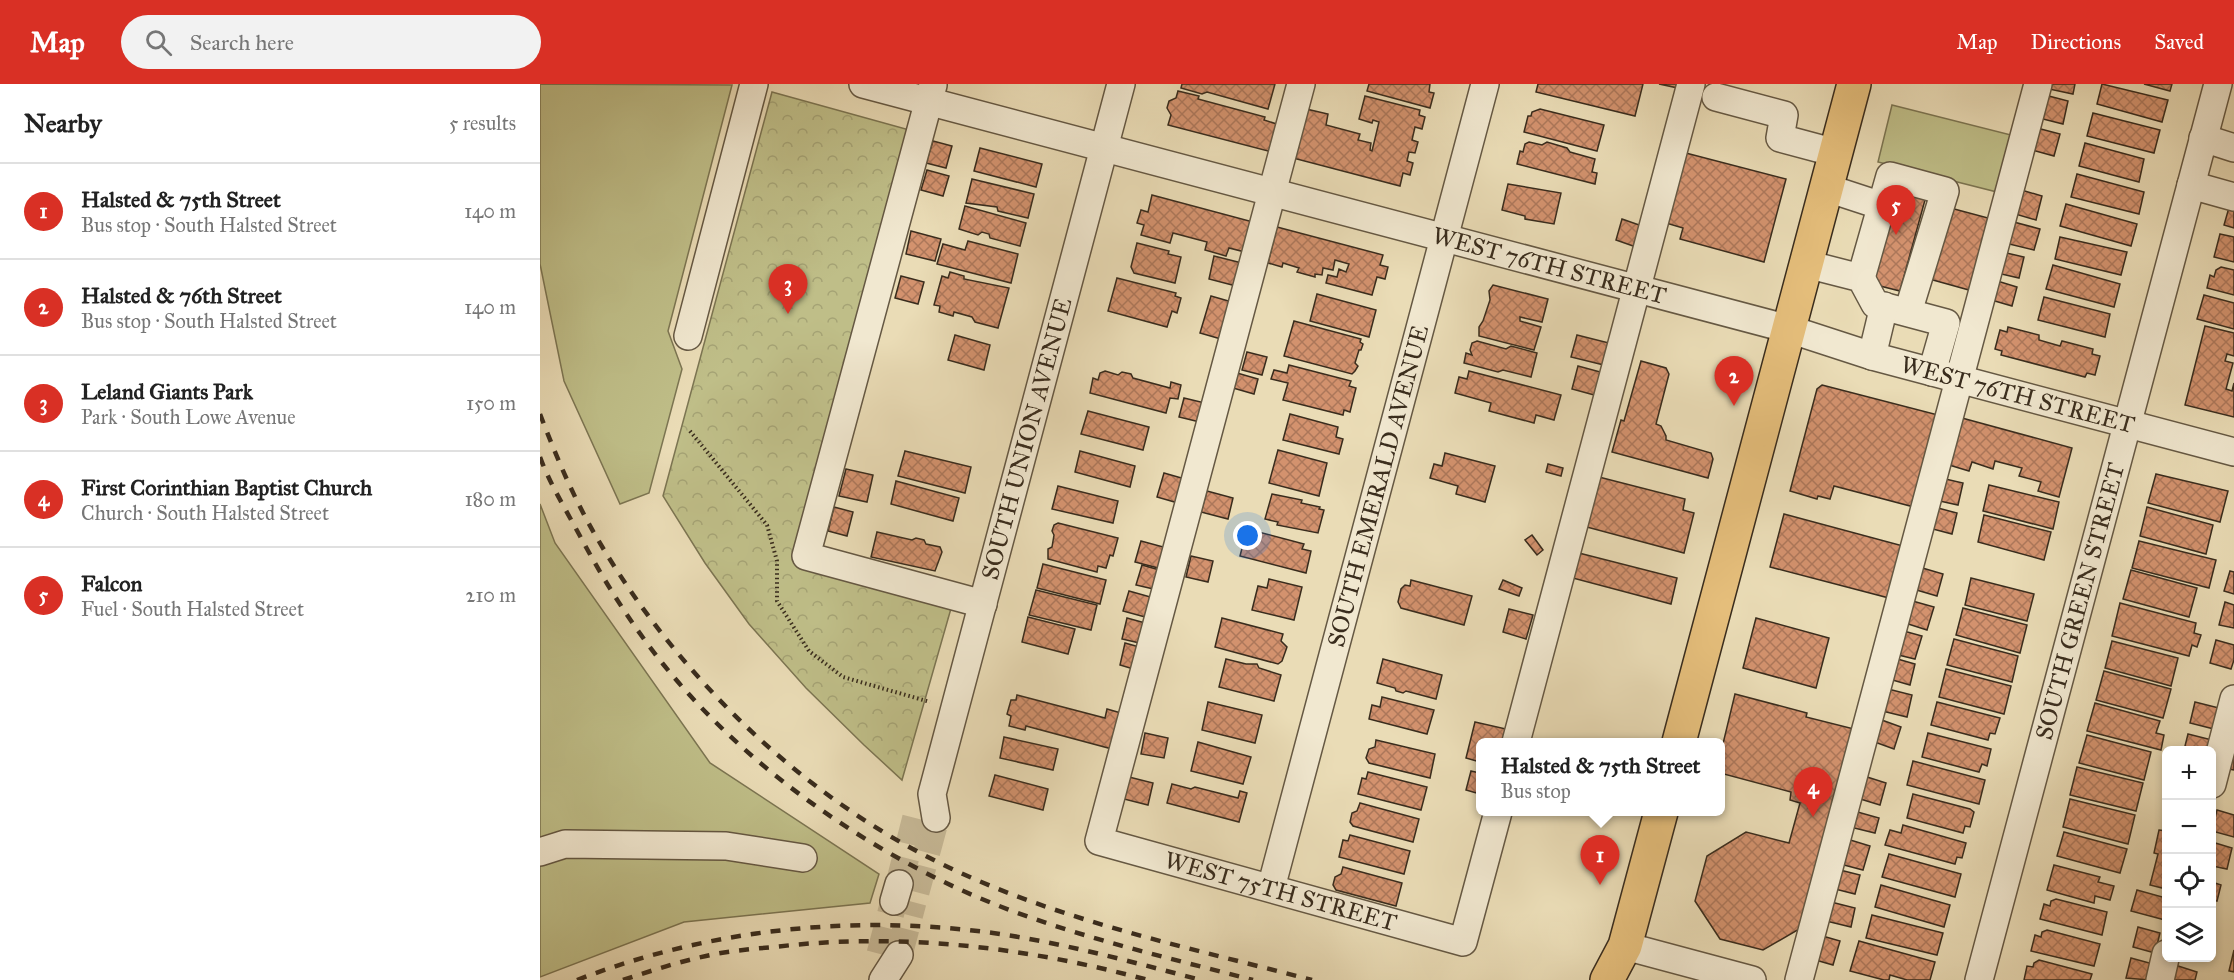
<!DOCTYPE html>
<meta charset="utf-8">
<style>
:root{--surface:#fff;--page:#f2f2f2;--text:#222;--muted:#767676;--line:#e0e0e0;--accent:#d93025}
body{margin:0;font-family:"IM FELL Great Primer",serif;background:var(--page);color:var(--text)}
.controls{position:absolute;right:18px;bottom:18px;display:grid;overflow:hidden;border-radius:9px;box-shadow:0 3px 9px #0003}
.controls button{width:54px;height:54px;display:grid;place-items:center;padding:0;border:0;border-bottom:2px solid var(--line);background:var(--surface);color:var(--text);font:30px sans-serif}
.you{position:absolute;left:708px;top:452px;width:21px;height:21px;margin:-15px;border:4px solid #fff;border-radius:50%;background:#1a73e8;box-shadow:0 0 0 9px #1a73e833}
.badge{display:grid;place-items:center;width:39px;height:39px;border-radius:50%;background:var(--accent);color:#fff;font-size:20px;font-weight:700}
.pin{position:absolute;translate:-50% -50px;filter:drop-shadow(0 2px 3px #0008)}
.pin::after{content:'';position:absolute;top:32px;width:21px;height:18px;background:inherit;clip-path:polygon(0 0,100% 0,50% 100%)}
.popup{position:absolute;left:936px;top:654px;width:249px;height:78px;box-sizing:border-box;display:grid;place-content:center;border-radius:9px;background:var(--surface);filter:drop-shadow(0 2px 4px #0005);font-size:20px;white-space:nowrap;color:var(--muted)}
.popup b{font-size:22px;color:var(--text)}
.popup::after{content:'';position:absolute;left:50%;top:100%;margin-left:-12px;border:12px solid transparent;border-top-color:var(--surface)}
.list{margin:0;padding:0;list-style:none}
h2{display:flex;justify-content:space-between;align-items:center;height:78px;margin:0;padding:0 24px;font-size:26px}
h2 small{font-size:20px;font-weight:400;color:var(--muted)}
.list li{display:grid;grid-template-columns:39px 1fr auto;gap:18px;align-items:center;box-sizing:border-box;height:96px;padding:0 24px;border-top:2px solid var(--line)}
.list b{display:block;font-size:22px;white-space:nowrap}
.list p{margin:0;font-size:20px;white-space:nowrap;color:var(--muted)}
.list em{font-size:20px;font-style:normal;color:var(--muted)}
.icon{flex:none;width:33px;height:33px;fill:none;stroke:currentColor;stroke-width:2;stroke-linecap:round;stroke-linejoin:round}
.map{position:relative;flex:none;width:1694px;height:896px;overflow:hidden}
header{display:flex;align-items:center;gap:36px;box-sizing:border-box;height:84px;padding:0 30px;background:var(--accent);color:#fff}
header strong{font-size:28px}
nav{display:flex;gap:33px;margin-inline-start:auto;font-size:21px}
.search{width:420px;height:54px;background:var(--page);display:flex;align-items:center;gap:15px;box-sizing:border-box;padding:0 21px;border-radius:33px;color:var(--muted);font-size:22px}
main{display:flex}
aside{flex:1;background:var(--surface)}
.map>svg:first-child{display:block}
.grass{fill:#bfbe88;stroke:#7c7552;stroke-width:1.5}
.park{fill:url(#park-crowns);stroke:#7c7552;stroke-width:1.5}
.building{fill:url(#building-cross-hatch);stroke:#392c1d;stroke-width:1.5}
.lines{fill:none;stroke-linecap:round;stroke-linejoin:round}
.minor-tunnel{stroke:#c7b997;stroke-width:27;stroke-dasharray:27 14;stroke-linecap:butt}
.minor-casing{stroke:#655843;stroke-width:30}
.major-casing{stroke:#392c1d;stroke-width:36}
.path{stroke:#392c1d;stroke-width:4;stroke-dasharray:1.5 3;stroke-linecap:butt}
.minor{stroke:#f1e8d0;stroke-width:27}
.major{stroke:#e5be7b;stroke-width:33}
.rail{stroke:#392c1d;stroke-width:4.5;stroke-dasharray:10 10;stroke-linecap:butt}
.labels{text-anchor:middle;stroke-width:4.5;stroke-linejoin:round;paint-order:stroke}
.street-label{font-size:24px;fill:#392c1d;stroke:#f1e8d0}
</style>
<header>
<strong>Map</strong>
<div class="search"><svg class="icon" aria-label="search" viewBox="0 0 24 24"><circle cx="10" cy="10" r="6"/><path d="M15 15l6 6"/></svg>Search here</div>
<nav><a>Map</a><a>Directions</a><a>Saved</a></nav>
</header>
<main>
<aside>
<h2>Nearby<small>5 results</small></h2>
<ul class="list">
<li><span class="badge">1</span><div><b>Halsted &amp; 75th Street</b><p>Bus stop · South Halsted Street</p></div><em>140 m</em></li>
<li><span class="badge">2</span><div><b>Halsted &amp; 76th Street</b><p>Bus stop · South Halsted Street</p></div><em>140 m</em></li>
<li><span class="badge">3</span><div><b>Leland Giants Park</b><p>Park · South Lowe Avenue</p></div><em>150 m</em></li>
<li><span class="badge">4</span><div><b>First Corinthian Baptist Church</b><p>Church · South Halsted Street</p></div><em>180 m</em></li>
<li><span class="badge">5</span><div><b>Falcon</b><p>Fuel · South Halsted Street</p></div><em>210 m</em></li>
</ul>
</aside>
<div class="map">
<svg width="1694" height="896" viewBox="0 0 1694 896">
<defs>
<pattern id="park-crowns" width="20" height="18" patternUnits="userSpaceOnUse" patternTransform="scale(1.5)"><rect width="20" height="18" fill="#bfbe88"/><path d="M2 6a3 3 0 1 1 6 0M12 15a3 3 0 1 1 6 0" fill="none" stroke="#a5a375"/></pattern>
<pattern id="building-cross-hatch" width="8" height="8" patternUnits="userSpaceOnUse" patternTransform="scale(1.5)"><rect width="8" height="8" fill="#d3926e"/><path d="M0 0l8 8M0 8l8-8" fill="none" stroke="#ac775a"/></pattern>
</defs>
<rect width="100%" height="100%" fill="#eadcb6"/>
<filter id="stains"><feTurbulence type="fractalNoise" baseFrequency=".00333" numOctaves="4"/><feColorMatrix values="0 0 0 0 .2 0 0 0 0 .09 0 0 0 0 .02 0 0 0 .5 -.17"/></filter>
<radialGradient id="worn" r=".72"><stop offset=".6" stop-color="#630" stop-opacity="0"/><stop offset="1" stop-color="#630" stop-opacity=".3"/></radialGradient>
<g class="grass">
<path d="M0,0L192,1L128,247L142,285L109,409L80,420L24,297L0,180Z"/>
<path d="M1352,21L1471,51L1457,108L1338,78Z"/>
<path d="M0,420L15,459L170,679L339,790L330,819L144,838L0,893Z"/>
</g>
<path class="park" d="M232,8L373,47L254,477L412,521L362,696L324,661L266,604L209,540L165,479L123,412Z"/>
<g class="building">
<path d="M642,0H735L728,25L667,8L662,10L641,4Z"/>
<path d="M829,0H890L889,8L894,9L890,24L827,7Z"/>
<path d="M998,0H1103L1095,32L996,8Z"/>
<path d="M1119,0H1139L1138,4Z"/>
<path d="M1510,0H1535L1533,10L1509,5Z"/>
<path d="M1562,0L1628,16L1622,38L1557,20Z"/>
<path d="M1604,0H1632L1630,7Z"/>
<path d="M638,7L659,12L658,15L725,33L724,36L743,42L736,69L628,41L631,31L627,24L629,17L636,14Z"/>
<path d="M1505,11L1528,17L1523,40L1499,34Z"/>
<path d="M825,12L880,26L879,31L885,33L882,45L875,43L872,56L878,58L875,69L869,68L867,77L873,79L870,91L863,89L860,102L753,74L766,25L788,30L786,41L820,50L818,56L831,59L830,66L832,67L839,38L833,36L832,39L819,35Z"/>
<path d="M1000,25L1064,41L1057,67L984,48L988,32H991L992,28Z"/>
<path d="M1553,29L1620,46L1614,69L1547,52Z"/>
<path d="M1497,44L1520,50L1514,72L1492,66Z"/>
<path d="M393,57L412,62L406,84L386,79Z"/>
<path d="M989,58L1002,61L1007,58L1027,64L1030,68L1055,75L1052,88L1057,89L1055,100L977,80L980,67L983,68L985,60Z"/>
<path d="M1545,59L1604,75L1599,98L1539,82Z"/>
<path d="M440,64L502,80L496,103L434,87Z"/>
<path d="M1142,68L1246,95L1224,178L1140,155L1143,144L1126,139Z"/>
<path d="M387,86L409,92L403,112L381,106Z"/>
<path d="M1537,90L1604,108L1599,130L1531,113Z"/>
<path d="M432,95L494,110L488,134L458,127L457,123L426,119Z"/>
<path d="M1352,95L1388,105L1360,207L1324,198Z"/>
<path d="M968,100L1021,109L1014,140L985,135V132L962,126Z"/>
<path d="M1478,105L1502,112L1496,136L1472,129Z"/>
<path d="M612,111L713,138L705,168L689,164L686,172L665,166L667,158L633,149L630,159L601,151L604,141L597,139L601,126L608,128Z"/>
<path d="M1526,120L1597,140L1591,162L1520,142Z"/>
<path d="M1690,120L1694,122V144L1684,141Z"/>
<path d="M425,122L486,139L480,162L450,154L449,150L442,148L438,151L419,145Z"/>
<path d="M1403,122L1448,134L1429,206L1382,193Z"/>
<path d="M1082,135L1102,142L1096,163L1076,156Z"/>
<path d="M1470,137L1500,145L1494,166L1465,159Z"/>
<path d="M737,143L843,171L840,181L848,183L845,195L837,193L832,211L786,199L788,191L797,193L799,185L806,188L809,180L795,176L793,186L783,184L782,191L775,190V193L757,188L759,184L743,179L742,183L728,179Z"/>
<path d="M371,147L401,155L395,177L366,170Z"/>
<path d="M1680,150L1694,153V178L1674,173Z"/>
<path d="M1520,153L1587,168L1581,191L1515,175Z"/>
<path d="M428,157L478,170L471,199L397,180L403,160L425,166Z"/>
<path d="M597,159L629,167L628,170L641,173L635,199L594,189L591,183Z"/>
<path d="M1462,168L1484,173L1479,194L1457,189Z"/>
<path d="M674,172L706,180L700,203L669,195Z"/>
<path d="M1513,181L1580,200L1574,223L1506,205Z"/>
<path d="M1681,183L1694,186V211L1667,204L1670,191L1674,193L1676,186Z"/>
<path d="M410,188L424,192V195L469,204L458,244L435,238L432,233L414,228L413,232L399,228L400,222L394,221L402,192L408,194Z"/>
<path d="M361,192L384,198L378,220L355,214Z"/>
<path d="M577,194L636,209L635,212L641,214L637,229L632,227L627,243L568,227Z"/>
<path d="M1454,196L1477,203L1472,222L1448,215Z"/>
<path d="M953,201L1008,215L1002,238L980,233V237L1001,243L994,266L939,252V243L943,237L950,216L949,207Z"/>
<path d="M777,210L836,226L829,253L770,237Z"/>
<path d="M1664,211L1694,219V245L1657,235Z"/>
<path d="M671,212L692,218L681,255L660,249Z"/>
<path d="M1504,213L1570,230L1565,253L1498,236Z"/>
<path d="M754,237L821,255L820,258L823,260L821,266H819L815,279L818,282L815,287L812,290L744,272Z"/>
<path d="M1665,242L1694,249V272L1687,270L1685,277L1693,279L1686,305L1692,307L1694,299V333L1645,321Z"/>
<path d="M1468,243L1499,251V256L1520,262L1522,257L1553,265L1552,270L1560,272L1555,291L1547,289L1545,293L1461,271L1462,267L1455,265L1460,246L1467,248Z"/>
<path d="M415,251L450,261L444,286L408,276Z"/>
<path d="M1037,251L1069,259L1064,281L1031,273Z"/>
<path d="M937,257L966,265L971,262L997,269L991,293L963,286L958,288L924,279L926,269L932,271L930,266L932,259Z"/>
<path d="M707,268L727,273L722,291L702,286Z"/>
<path d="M1101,277L1126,284L1129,290L1116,340L1121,342L1126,352V356L1171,369L1173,375L1168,394L1072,368L1081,336L1084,337Z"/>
<path d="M749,281L811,297L809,302L816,304L810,328L804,326L803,331L743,316L748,299L731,295L734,286L747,289Z"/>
<path d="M1038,282L1064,289L1058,312L1032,305Z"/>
<path d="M565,287L578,291L582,288L591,290L593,294L630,304L631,298L641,301L638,315L630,314L626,329L550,309L553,294L558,296L560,289Z"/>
<path d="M929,287L1021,311L1014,336L996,331L994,339L949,327L951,319L915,309L919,293L927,295Z"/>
<path d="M697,289L718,295L714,310L693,304Z"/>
<path d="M1282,301L1398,331L1374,423L1294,402L1290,415L1278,412L1277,415L1250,407L1277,305Z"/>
<path d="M644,314L665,319L660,338L639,333Z"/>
<path d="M548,327L609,343L603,366L541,350Z"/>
<path d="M750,330L798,343L796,353L803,355L799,370L743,356Z"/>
<path d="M1422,334L1532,364L1519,413L1498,407L1501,398L1479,392L1482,384L1455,377L1453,385L1432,378L1429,387L1409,381Z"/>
<path d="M738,366L787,379L779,412L729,399Z"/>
<path d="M365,367L431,383L425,409L358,392Z"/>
<path d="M540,367L595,382L590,403L535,388Z"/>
<path d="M905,369L955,382L945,418L916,410L918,402L890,394L894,380L902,382Z"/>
<path d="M1008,380L1023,384L1021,392L1006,388Z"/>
<path d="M306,385L333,391L327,418L299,412Z"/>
<path d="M624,389L645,395L638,419L617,413Z"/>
<path d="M1616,390L1688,407L1680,438L1608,419Z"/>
<path d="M1055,392L1145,415L1143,426L1154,429L1144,469L1043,442Z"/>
<path d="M1401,394L1423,399L1418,421L1395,416Z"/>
<path d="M356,397L419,414L413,437L351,420Z"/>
<path d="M1449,401L1519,418L1513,445L1443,427Z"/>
<path d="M518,402L578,417L573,439L512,425Z"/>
<path d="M667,407L693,414L688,435L661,428Z"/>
<path d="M732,410L762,416L761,419L780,423L779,425L784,426L778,449L737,441L738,438L725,435Z"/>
<path d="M294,423L313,428L307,452L288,447Z"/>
<path d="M1394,423L1417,429L1412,450L1389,444Z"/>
<path d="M1607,423L1673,441L1666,470L1600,452Z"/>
<path d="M1244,430L1363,462L1349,514L1230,483Z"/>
<path d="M1444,431L1511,448L1504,476L1438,458Z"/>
<path d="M518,439L578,454L573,472L570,471L566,484L558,482L557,488L508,475V465L512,463L514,451L512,447L514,441Z"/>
<path d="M707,445L764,460L762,465L771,467L766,489L700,472Z"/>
<path d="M337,448L372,456L376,454L384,456L386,460L400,463L402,468L395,487L331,473Z"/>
<path d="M992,451L1003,466L997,471L985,456Z"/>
<path d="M601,457L627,464L622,485L595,478Z"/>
<path d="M1599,457L1676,476L1669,504L1592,484Z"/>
<path d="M1035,468L1137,494L1131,520L1029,493Z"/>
<path d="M651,472L673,477L668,498L646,493Z"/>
<path d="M503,480L566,496L560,520L497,504Z"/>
<path d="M602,481L623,487L618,506L596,501Z"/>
<path d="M1379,483L1403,490L1397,512L1373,505Z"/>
<path d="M1591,486L1657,504L1649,533L1583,515Z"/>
<path d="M1690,487L1694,488V510L1684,507Z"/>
<path d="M1431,494L1494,510L1487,537L1425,521Z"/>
<path d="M729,495L762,503L754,536L712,526L718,502L727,504Z"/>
<path d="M871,496L932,512L924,541L861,524L858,518L861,505L865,501L870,502Z"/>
<path d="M963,496L982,504L979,512L959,505Z"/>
<path d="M496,506L557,521L551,546L489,531Z"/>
<path d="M589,507L614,514L609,534L583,527Z"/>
<path d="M1369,516L1394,523L1387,546L1362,538Z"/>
<path d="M1685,518L1694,521V544L1679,541Z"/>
<path d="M1580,519L1656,539L1654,549L1661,551L1657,563L1652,561L1649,572L1572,552Z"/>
<path d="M1423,524L1487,541L1480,569L1416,551Z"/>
<path d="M969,525L993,531L986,555L963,548Z"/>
<path d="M488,533L535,545L528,570L482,558Z"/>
<path d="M587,534L609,540L604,560L582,555Z"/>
<path d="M682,534L743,550L741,557L747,563L742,577L738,580L675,563Z"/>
<path d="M1216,534L1289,554L1276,604L1203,584Z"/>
<path d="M1360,546L1382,552L1375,575L1354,570Z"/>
<path d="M1414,555L1478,572L1472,598L1407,581Z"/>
<path d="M1676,556L1694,561V576L1691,585L1670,579Z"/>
<path d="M1572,557L1638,574L1631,602L1565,584Z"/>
<path d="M585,559L603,564L597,586L580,581Z"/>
<path d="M1354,574L1375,580L1370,601L1349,595Z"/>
<path d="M686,575L706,580H717L719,584L741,591L734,617L679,603Z"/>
<path d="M843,575L902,591L896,615L866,607L863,609L856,607L855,604L837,599Z"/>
<path d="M1406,585L1471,602L1464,630L1399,613Z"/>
<path d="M1564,587L1631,605L1623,634L1556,616Z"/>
<path d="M1348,605L1372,611L1367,633L1342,627Z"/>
<path d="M1195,610L1267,629L1266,633L1314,645L1261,844L1223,866L1180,855L1155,817L1167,772L1206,748L1249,759L1260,719L1250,716L1251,708L1180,689V672Z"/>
<path d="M477,611L565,634L567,625L581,629L572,665L486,642L485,646L469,642L471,632L467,630L471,616H476Z"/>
<path d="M842,613L894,626L887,650L829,635L832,621L840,623Z"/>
<path d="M668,618L722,631L715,659L662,646Z"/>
<path d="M1397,618L1460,634L1455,650L1450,649L1448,656L1391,641Z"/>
<path d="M1655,618L1679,624L1674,645L1650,639Z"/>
<path d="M1555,619L1620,637L1616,649L1624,651L1621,666L1547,647Z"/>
<path d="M1339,635L1361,643L1354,665L1332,657Z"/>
<path d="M935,638L966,645L962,658H940V678L926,674Z"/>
<path d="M605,649L628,654L624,674L601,670Z"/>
<path d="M1388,649L1451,665L1447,682L1442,680L1439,688L1382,673Z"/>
<path d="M1648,650L1672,656L1669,666H1644Z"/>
<path d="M1547,651L1611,668L1604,696L1539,679Z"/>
<path d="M464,653L518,665L513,686L460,674Z"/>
<path d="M836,656L895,670L890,694L829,679L826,674L829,665L835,663Z"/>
<path d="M658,658L711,673L703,700L651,687Z"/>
<path d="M1694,664V686L1688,685Z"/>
<path d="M1373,677L1445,696L1439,720L1367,701Z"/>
<path d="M1537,683L1603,699L1596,727L1530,711Z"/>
<path d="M931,687L940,689V710L926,706Z"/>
<path d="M828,688L887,703L881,726L818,710L822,694L826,695Z"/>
<path d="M455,691L508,705L503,726L449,712Z"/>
<path d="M1324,692L1346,699L1340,721L1317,714Z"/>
<path d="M589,693L613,699L608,721L584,715Z"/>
<path d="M632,700L651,705L655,703L698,714L700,707L707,709L699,738L627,719Z"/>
<path d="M1373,710L1430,725L1434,728L1430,743L1425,742L1423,749L1367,734Z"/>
<path d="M1530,715L1595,731L1588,760L1523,743Z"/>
<path d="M820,719L879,735L873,758L813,742L810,738L812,729L817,727Z"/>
<path d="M1677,726L1694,731V753L1672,747Z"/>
<path d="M1314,727L1339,734L1335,749L1310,743Z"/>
<path d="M1363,741L1426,759L1422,774L1417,773L1415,780L1345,761L1350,746L1361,749Z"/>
<path d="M1619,746L1626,747V805L1610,801L1618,770L1614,769Z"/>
<path d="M1524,748L1587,765L1580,789L1517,772Z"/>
<path d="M810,751L870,767L864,790L799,773L803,756L808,757Z"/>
<path d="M1307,755L1330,762L1323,786L1300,780Z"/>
<path d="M1672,758L1692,764L1687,785L1672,782Z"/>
<path d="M1349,770L1421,790L1415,813L1342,793Z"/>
<path d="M1514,781L1560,793L1558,798L1574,802L1570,816L1555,812L1554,819L1507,806Z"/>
<path d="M803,783L862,799L856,822L796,806L793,801L795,793L801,790Z"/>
<path d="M1300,786L1320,791L1315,810L1295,805Z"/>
<path d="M1672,798L1681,801L1677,817L1672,816Z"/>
<path d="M1341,801L1410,821L1404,843L1335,823Z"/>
<path d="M1597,806L1626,814L1625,836L1591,827Z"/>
<path d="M1516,815L1567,828L1562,851L1500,835L1504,820L1510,822L1511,817Z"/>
<path d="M1291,818L1315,824L1311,843L1286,837Z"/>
<path d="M1332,831L1403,849L1397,871L1326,854Z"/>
<path d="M1598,843L1620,849L1615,869L1593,863Z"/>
<path d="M1507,846L1560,860L1554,882L1491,867L1495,851L1501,853L1502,848Z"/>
<path d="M1279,851L1300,857L1293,881L1272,875Z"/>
<path d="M1319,857L1395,878L1390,896H1367L1350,891L1349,896H1344L1310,887Z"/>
<path d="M1694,866V888L1689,887Z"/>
<path d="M1591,874L1613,880L1609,896L1586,894Z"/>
<path d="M1499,876L1552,890L1550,896H1484L1487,882L1493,883L1494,879Z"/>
<path d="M1635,881L1657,888L1655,896H1630Z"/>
</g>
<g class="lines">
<g class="minor-tunnel">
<path d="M359,800L378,725"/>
<path d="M376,808L396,734"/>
<path d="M340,870L354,817"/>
<path d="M359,871L373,818"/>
</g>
<defs>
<g id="minor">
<path id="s1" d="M323,0L1249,245L1332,272L1694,368"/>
<path id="s2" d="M761,0L559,757L923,858L958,728"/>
<path d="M393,1L266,472L443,520"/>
<path d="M1176,13L1244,31L1240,54L1296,69"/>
<path d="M1663,54L1694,64"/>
<path d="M1651,101L1694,113"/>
<path d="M1287,104L1342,122"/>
<path d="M1266,180L1321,194L1335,220L1406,239L1392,288"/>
<path d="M1321,194L1350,92L1405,107L1368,228"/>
<path d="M148,252L214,0"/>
<path d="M1332,272L1344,222"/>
<path d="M976,658L1151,0"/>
<path d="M1672,700L1694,615"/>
<path id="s3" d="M396,734L392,710L581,0"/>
<path d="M0,768L25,760L186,762L263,774"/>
<path id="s4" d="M731,804L945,0"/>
<path d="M354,817L359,800"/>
<path d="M1085,862L1212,896"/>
<path d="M343,896L359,871"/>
<path d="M1259,896L1498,0"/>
<path id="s5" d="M1439,896L1678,0"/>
<path d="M1620,896L1626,870"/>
</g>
<g id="major">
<path d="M1139,658L1314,0"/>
<path d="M1067,896L1085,862L1121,728"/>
</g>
</defs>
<use href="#minor" class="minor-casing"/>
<use href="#major" class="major-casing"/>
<path class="path" d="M150,347L227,441L237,477V517L269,567L303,593L390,618"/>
<use href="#minor" class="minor"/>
<use href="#major" class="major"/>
<g class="rail">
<path d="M0,330C16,372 34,415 57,454C138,593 264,715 410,784C524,838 651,864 772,896"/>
<path d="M0,373C10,400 26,426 40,452C64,497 91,540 123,580C197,672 299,747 404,798C501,845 610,869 713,896"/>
<path d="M37,896C169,845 313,830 453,849C524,859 592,878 661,896"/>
<path d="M83,896C110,887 138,878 166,872C188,867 211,865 234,863C360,848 486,863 608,896"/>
</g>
</g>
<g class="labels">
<g class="street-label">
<text dy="8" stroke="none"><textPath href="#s1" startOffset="710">WEST 76TH STREET</textPath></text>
<text dy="8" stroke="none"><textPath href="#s1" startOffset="1196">WEST 76TH STREET</textPath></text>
<text dy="8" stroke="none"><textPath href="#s3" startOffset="392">SOUTH UNION AVENUE</textPath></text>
<text dy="8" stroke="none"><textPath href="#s4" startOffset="416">SOUTH EMERALD AVENUE</textPath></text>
<text dy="8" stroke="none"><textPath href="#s5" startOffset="392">SOUTH GREEN STREET</textPath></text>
<text dy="8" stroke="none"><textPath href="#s2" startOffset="972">WEST 75TH STREET</textPath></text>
</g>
</g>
<rect width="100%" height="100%" filter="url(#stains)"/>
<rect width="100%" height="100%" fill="url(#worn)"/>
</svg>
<div class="controls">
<button>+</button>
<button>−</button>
<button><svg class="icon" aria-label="locate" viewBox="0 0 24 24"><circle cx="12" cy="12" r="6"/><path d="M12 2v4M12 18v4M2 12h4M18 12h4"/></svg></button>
<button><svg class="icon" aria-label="layers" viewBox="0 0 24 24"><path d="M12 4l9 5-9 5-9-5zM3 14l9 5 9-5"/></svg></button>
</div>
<div class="you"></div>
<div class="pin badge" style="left:1060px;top:801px">1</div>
<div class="popup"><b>Halsted &amp; 75th Street</b>Bus stop</div>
<div class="pin badge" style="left:1194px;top:322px">2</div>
<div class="pin badge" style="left:248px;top:230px">3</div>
<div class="pin badge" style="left:1273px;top:733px">4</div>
<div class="pin badge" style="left:1356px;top:151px">5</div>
</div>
</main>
